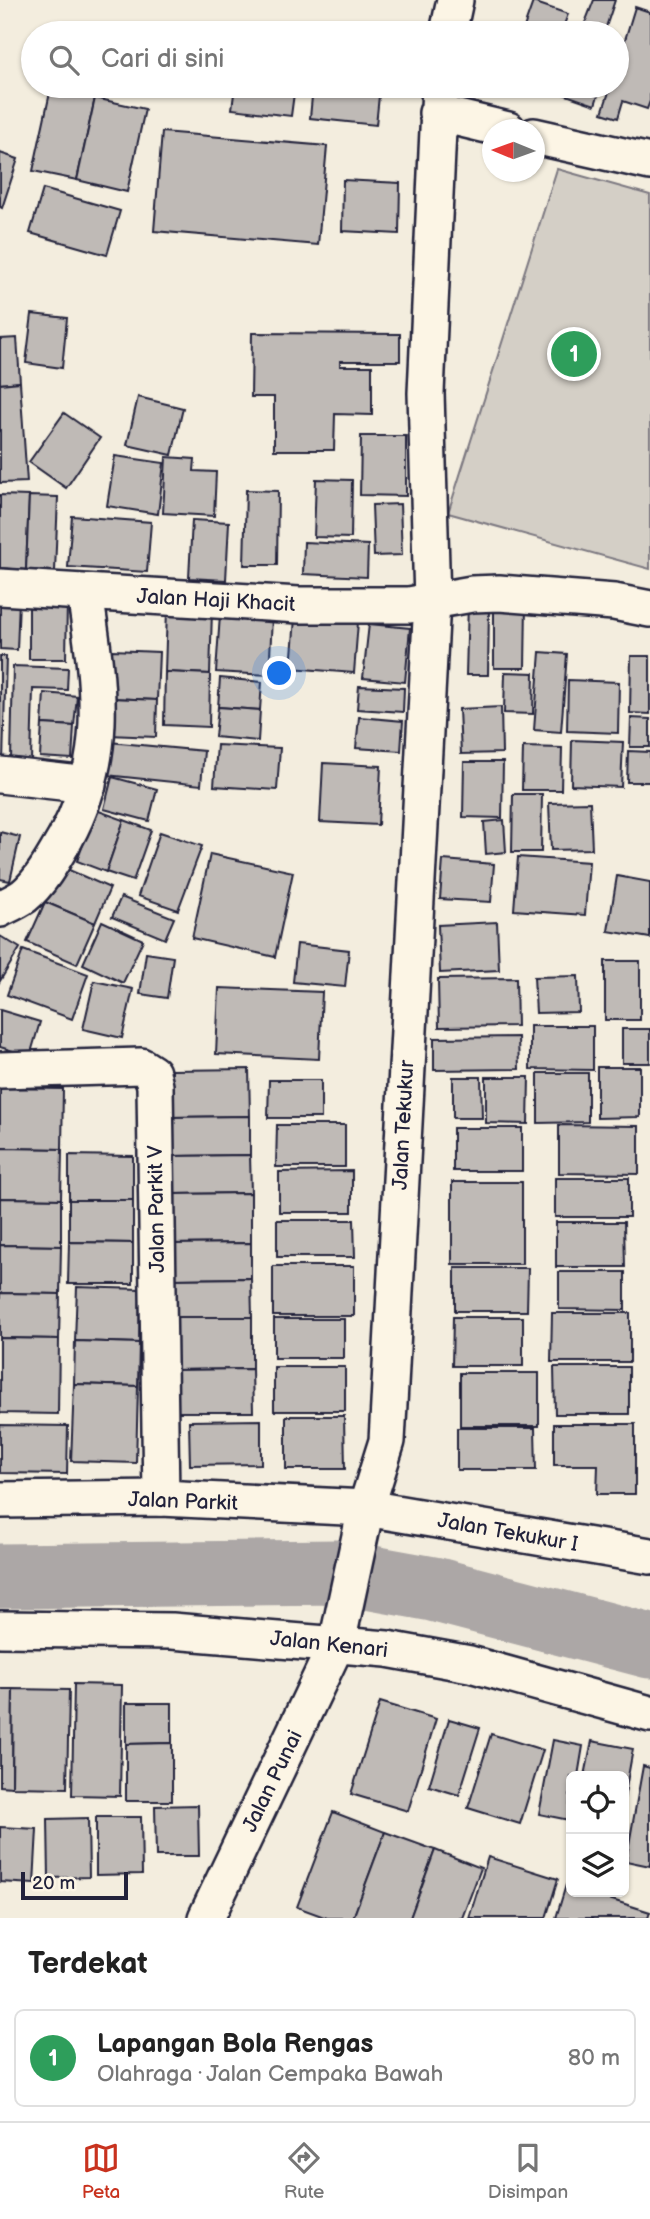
<!DOCTYPE html>
<html lang="id">
<meta charset="utf-8">
<style>
:root{--surface:#fff;--page:#f2f2f2;--text:#222;--muted:#767676;--line:#e0e0e0;--accent:#c8321e}
body{margin:0;font-family:"Balsamiq Sans",sans-serif;background:var(--page);color:var(--text)}
.controls{position:absolute;right:21px;bottom:21px;display:grid;overflow:hidden;border-radius:10px;box-shadow:0 2px 5px #0004}
.controls button{width:63px;height:63px;display:grid;place-items:center;padding:0;border:0;border-bottom:2px solid var(--line);background:var(--surface);color:var(--text);font:35px sans-serif}
.compass{position:absolute;left:482px;top:119px;width:63px;height:63px;border-radius:50%;background:var(--surface);box-shadow:0 2px 5px #0004;rotate:271deg}
.scale{position:absolute;left:21px;bottom:18px;width:107px;box-sizing:border-box;padding-left:7px;border:4px solid #22223b;border-top:0;font-size:19px;line-height:24px;white-space:nowrap;color:#22223b;-webkit-text-stroke:5px #fcf5e5;paint-order:stroke}
.you{position:absolute;left:280px;top:674px;width:24px;height:24px;margin:-18px;border:5px solid #fff;border-radius:50%;background:#1a73e8;box-shadow:0 0 0 10px #1a73e833}
.badge{display:grid;place-items:center;width:46px;height:46px;border-radius:50%;background:var(--accent);color:#fff;font-size:23px;font-weight:700}
.pin{position:absolute;translate:-50% -50%;border:4px solid #fff;box-shadow:0 2px 7px #0006}
.list{margin:0;padding:0;list-style:none}
h2{display:flex;justify-content:space-between;align-items:center;height:91px;margin:0;padding:0 28px;font-size:30px}
h2 small{font-size:23px;font-weight:400;color:var(--muted)}
.list li{display:grid;grid-template-columns:46px 1fr auto;gap:21px;align-items:center;box-sizing:border-box;height:98px;margin:0 14px 14px;padding:0 14px;border:2px solid var(--line);border-radius:10px}
.list b{display:block;font-size:26px;white-space:nowrap}
.list p{margin:0;font-size:23px;white-space:nowrap;color:var(--muted)}
.list em{font-size:23px;font-style:normal;color:var(--muted)}
.icon{flex:none;width:38px;height:38px;fill:none;stroke:currentColor;stroke-width:2;stroke-linecap:round;stroke-linejoin:round}
.map{position:relative;flex:none;width:650px;height:1918px;overflow:hidden}
.search{position:absolute;background:var(--surface);box-shadow:0 2px 5px #0004;left:21px;right:21px;top:21px;height:77px;display:flex;align-items:center;gap:18px;box-sizing:border-box;padding:0 24px;border-radius:38px;color:var(--muted);font-size:26px}
.sheet{height:203px;background:var(--surface)}
nav{display:flex;justify-content:space-around;align-items:center;box-sizing:border-box;height:98px;border-top:2px solid var(--line);background:var(--surface);font-size:19px;color:var(--muted)}
nav a{display:grid;justify-items:center;gap:4px}
nav .on{color:var(--accent)}
.map>svg:first-child{display:block}
.green{fill:#d4cfc6;stroke:#7b7880;stroke-width:2}
.lines{fill:none;stroke-linecap:round;stroke-linejoin:round}
.river{stroke:#aca7a6;stroke-width:65}
.building{fill:#bfbab6;stroke:#22223b;stroke-width:2}
.street-casing{stroke:#22223b;stroke-width:40}
.street{stroke:#fcf5e5;stroke-width:35}
.labels{text-anchor:middle;stroke-width:5;stroke-linejoin:round;paint-order:stroke}
.street-label{font-size:21px;fill:#22223b;stroke:#fcf5e5}
</style>
<div class="map">
<svg width="650" height="1918" viewBox="0 0 650 1918">
<rect width="100%" height="100%" fill="#f3edde"/>
<filter id="ink" filterUnits="userSpaceOnUse"><feTurbulence type="fractalNoise" baseFrequency=".0143" numOctaves="2"/><feDisplacementMap in="SourceGraphic" scale="14" xChannelSelector="R" yChannelSelector="G"/><feConvolveMatrix kernelMatrix="1 2 1 2 8 2 1 2 1" color-interpolation-filters="sRGB"/></filter>
<g filter="url(#ink)">
<path class="green" d="M557,169L650,195V569L448,513Z"/>
<g class="lines">
<path class="river" d="M0,1576L339,1572L433,1589L650,1646"/>
</g>
<g class="building">
<path d="M594,0H615L605,30L585,23Z"/>
<path d="M533,2L568,14L561,33H522Z"/>
<path d="M635,7L650,12V101L647,109L623,101L618,118L602,113L611,86H617V66Z"/>
<path d="M235,86H295L291,116L232,109Z"/>
<path d="M313,86H380L376,125L310,118Z"/>
<path d="M464,86H487L483,99L462,92Z"/>
<path d="M566,86H601L595,105L563,94Z"/>
<path d="M51,88L95,98L77,180L33,171Z"/>
<path d="M95,98L145,109L127,192L77,180Z"/>
<path d="M162,132L327,146L318,245L154,231Z"/>
<path d="M0,153L18,159L2,208L0,207Z"/>
<path d="M343,180L400,183L399,234L342,231Z"/>
<path d="M43,189L120,211L107,255L30,233Z"/>
<path d="M32,314L67,318L62,368L26,363Z"/>
<path d="M252,333L400,334V361H340V366H372V415L335,414L334,450H274V397H251Z"/>
<path d="M17,338L20,382L0,384V339Z"/>
<path d="M20,382L27,482L0,483V384Z"/>
<path d="M138,397L183,408L172,455L127,445Z"/>
<path d="M64,413L100,438L66,488L29,462Z"/>
<path d="M361,436H406V496L360,495Z"/>
<path d="M115,456L164,463L158,514L107,506Z"/>
<path d="M166,457L195,459L194,471L216,472L214,516L163,513Z"/>
<path d="M316,479L352,480L351,538L314,537Z"/>
<path d="M246,490L278,491L277,565H244Z"/>
<path d="M0,495L29,496L26,570L0,568Z"/>
<path d="M29,496L58,497L55,571L26,570Z"/>
<path d="M400,504L402,555L374,556L372,505Z"/>
<path d="M72,516L151,522L147,572L68,567Z"/>
<path d="M192,520L229,522L226,580L189,578Z"/>
<path d="M304,542L368,545L367,577L303,574Z"/>
<path d="M0,600H19L17,650L0,649Z"/>
<path d="M29,600L67,601L66,659H29Z"/>
<path d="M468,602L489,603L488,675H466Z"/>
<path d="M494,603H526L525,668H494Z"/>
<path d="M167,609L212,611L210,674L165,672Z"/>
<path d="M220,615L272,618L269,675L216,672Z"/>
<path d="M295,618L358,622L354,673L291,668Z"/>
<path d="M369,624L410,628L405,682L363,678Z"/>
<path d="M112,650L159,652L157,700L110,698Z"/>
<path d="M540,652L567,654L561,732L534,730Z"/>
<path d="M0,656H6L3,762H0Z"/>
<path d="M631,656H650V714L630,713Z"/>
<path d="M13,666L68,668L67,690L33,689L31,760H11Z"/>
<path d="M165,672L210,674L209,727L164,725Z"/>
<path d="M505,672L534,673L533,714L504,713Z"/>
<path d="M220,678L262,682L260,710L218,707Z"/>
<path d="M568,680L619,682L618,733L567,731Z"/>
<path d="M359,686L404,688L403,712L357,709Z"/>
<path d="M44,693L77,696L74,726L42,724Z"/>
<path d="M110,698L157,700L156,737L109,735Z"/>
<path d="M218,707L260,710L258,741L215,737Z"/>
<path d="M501,707L502,753L461,754L459,709Z"/>
<path d="M359,717L403,721L401,751L356,748Z"/>
<path d="M631,718L650,719V747H630Z"/>
<path d="M42,724L74,726L72,759L40,757Z"/>
<path d="M572,740L623,742L621,787L571,785Z"/>
<path d="M109,742L204,751L201,785L106,775Z"/>
<path d="M217,745L280,748L277,790L214,786Z"/>
<path d="M523,747L562,748L561,790H522Z"/>
<path d="M628,751L650,752V782H627Z"/>
<path d="M464,762H503L502,818L463,817Z"/>
<path d="M323,763L381,766L378,825L320,822Z"/>
<path d="M112,777L157,789L149,821L104,809Z"/>
<path d="M513,794H542L541,852H512Z"/>
<path d="M590,802L592,849L551,850L549,803Z"/>
<path d="M96,810L124,820L106,872L77,861Z"/>
<path d="M124,820L151,830L133,881L106,872Z"/>
<path d="M504,820L506,852L486,854L484,822Z"/>
<path d="M0,832L20,837L10,881L0,879Z"/>
<path d="M160,832L202,846L178,910L138,896Z"/>
<path d="M210,854L293,872L275,957L192,938Z"/>
<path d="M518,857L589,862L585,915L514,910Z"/>
<path d="M443,860L494,864L491,902L440,899Z"/>
<path d="M60,866L110,888L95,923L45,902Z"/>
<path d="M617,876L650,882V938L608,931Z"/>
<path d="M121,897L174,918L165,939L112,917Z"/>
<path d="M45,902L95,923L77,964L27,942Z"/>
<path d="M102,921L143,940L123,983L83,964Z"/>
<path d="M497,922L499,970L440,973L438,925Z"/>
<path d="M0,936L20,948L0,981Z"/>
<path d="M297,944L349,950L345,987L293,982Z"/>
<path d="M23,950L88,974L72,1019L7,995Z"/>
<path d="M146,953L173,957L167,998L140,994Z"/>
<rect x="605" y="961" width="35" height="59"/>
<path d="M578,976L579,1012L536,1013L534,977Z"/>
<path d="M516,978L517,1026L439,1027L438,979Z"/>
<path d="M94,981L133,989L122,1038L83,1029Z"/>
<path d="M219,988L322,992L319,1059L216,1054Z"/>
<path d="M0,1010L40,1022L30,1056L0,1047Z"/>
<path d="M530,1026H593V1070L530,1069Z"/>
<rect x="622" y="1029" width="28" height="34"/>
<path d="M518,1037L519,1069L434,1070V1038Z"/>
<path d="M597,1067H640V1117L597,1118Z"/>
<path d="M249,1069L250,1116L172,1117V1070Z"/>
<path d="M538,1073H588V1122L538,1123Z"/>
<path d="M453,1077H481L482,1118H453Z"/>
<path d="M486,1077H529L528,1124L486,1123Z"/>
<path d="M269,1080H321V1118H268Z"/>
<path d="M0,1088L63,1089L62,1149L0,1148Z"/>
<path d="M250,1116V1155L172,1156V1117Z"/>
<path d="M277,1125H345V1167H276Z"/>
<path d="M559,1125L639,1126V1174L559,1173Z"/>
<rect x="453" y="1128" width="69" height="43"/>
<path d="M0,1148L62,1149L61,1199L0,1198Z"/>
<path d="M69,1155L133,1156V1200H69Z"/>
<path d="M250,1155L251,1193L173,1194L172,1156Z"/>
<path d="M352,1171V1212H279V1172Z"/>
<rect x="555" y="1178" width="74" height="39"/>
<rect x="452" y="1182" width="70" height="82"/>
<path d="M251,1193V1243L173,1244V1194Z"/>
<path d="M0,1198L61,1199V1246L0,1245Z"/>
<path d="M69,1200H133V1243L69,1242Z"/>
<path d="M277,1220H354L355,1257H277Z"/>
<path d="M556,1222H624L625,1267H556Z"/>
<path d="M69,1242L133,1243V1284H68Z"/>
<path d="M251,1243V1278L174,1279L173,1244Z"/>
<path d="M0,1245L61,1246L60,1294L0,1293Z"/>
<rect x="273" y="1266" width="81" height="50"/>
<path d="M455,1268H528L527,1311H455Z"/>
<path d="M559,1272H625V1310L559,1309Z"/>
<path d="M251,1278L252,1317H174V1279Z"/>
<path d="M77,1287L140,1289L139,1343L75,1341Z"/>
<path d="M0,1293L60,1294L59,1339L0,1338Z"/>
<path d="M552,1313H630V1362H551Z"/>
<path d="M174,1317H252V1369L175,1370Z"/>
<path d="M453,1317H523V1366H452Z"/>
<rect x="274" y="1319" width="70" height="39"/>
<path d="M0,1338L59,1339L58,1414L0,1413Z"/>
<path d="M75,1341L139,1343L138,1386L74,1384Z"/>
<rect x="274" y="1367" width="71" height="44"/>
<path d="M554,1367H629V1414H555Z"/>
<path d="M252,1369L253,1412H176L175,1370Z"/>
<rect x="460" y="1373" width="79" height="53"/>
<path d="M74,1384L138,1386L136,1463L71,1461Z"/>
<path d="M286,1416H344L345,1469H286Z"/>
<path d="M261,1420V1464L190,1465L189,1421Z"/>
<path d="M554,1424H635V1494H597L598,1465H554Z"/>
<path d="M0,1425L68,1426L67,1474L0,1473Z"/>
<path d="M457,1428H535L536,1470H457Z"/>
<path d="M74,1684L122,1685L120,1796L72,1795Z"/>
<path d="M0,1689H13L12,1787L0,1786Z"/>
<path d="M13,1689L69,1690L67,1788L12,1787Z"/>
<path d="M380,1702L436,1719L408,1811L351,1794Z"/>
<path d="M126,1703H172V1743L126,1744Z"/>
<path d="M449,1719L480,1728L459,1795L429,1786Z"/>
<path d="M491,1734L543,1750L520,1824L468,1808Z"/>
<path d="M553,1740L583,1746L578,1776H571L569,1820L539,1814Z"/>
<path d="M592,1741L633,1749L624,1799V1776H585Z"/>
<path d="M172,1743V1801H126V1744Z"/>
<path d="M643,1766L650,1768V1866L626,1861Z"/>
<path d="M198,1805L199,1856H156L155,1806Z"/>
<path d="M333,1812L385,1832L353,1918H327L297,1907Z"/>
<path d="M96,1817H141L142,1874L96,1875Z"/>
<path d="M88,1818L89,1877L49,1878L48,1819Z"/>
<path d="M0,1827L37,1829L34,1884L0,1882Z"/>
<path d="M385,1832L435,1850L410,1918H353Z"/>
<path d="M435,1850L481,1868L462,1918H410Z"/>
<path d="M488,1857L558,1879L546,1918H469Z"/>
<path d="M566,1885L571,1887V1892H587L650,1912L648,1918H556Z"/>
</g>
<g class="lines">
<defs>
<g id="street">
<path d="M448,33L455,0"/>
<path d="M437,113L508,130"/>
<path d="M534,136L650,162"/>
<path d="M0,587L299,605H409L472,594L499,593L614,602L650,609"/>
<path d="M0,775L88,785"/>
<path d="M0,909C8,905 17,901 24,896C41,882 54,858 65,839C111,755 98,683 85,593"/>
<path d="M0,1070L141,1066L152,1073L155,1086L161,1498"/>
<path d="M0,1500L161,1498L366,1508L650,1556"/>
<path d="M0,1629L172,1631L387,1649L470,1664L650,1714"/>
<path d="M206,1918L337,1643L366,1508L387,1441L432,601L426,393L440,86"/>
</g>
</defs>
<use href="#street" class="street-casing"/>
<use href="#street" class="street"/>
</g>
</g>
<g class="labels">
<g class="street-label">
<text transform="translate(216 600) rotate(3)" y="7">Jalan Haji Khacit</text>
<text transform="translate(403 1125) rotate(-87)" y="7">Jalan Tekukur</text>
<text transform="translate(156 1209) rotate(-91)" y="7">Jalan Parkit V</text>
<text transform="translate(183 1501) rotate(2)" y="7">Jalan Parkit</text>
<text transform="translate(508 1532) rotate(10)" y="7">Jalan Tekukur I</text>
<text transform="translate(329 1644) rotate(6)" y="7">Jalan Kenari</text>
<text transform="translate(272 1781) rotate(-64)" y="7">Jalan Punai</text>
</g>
</g>
</svg>
<div class="controls">
<button><svg class="icon" aria-label="locate" viewBox="0 0 24 24"><circle cx="12" cy="12" r="6"/><path d="M12 2v4M12 18v4M2 12h4M18 12h4"/></svg></button>
<button><svg class="icon" aria-label="layers" viewBox="0 0 24 24"><path d="M12 4l9 5-9 5-9-5zM3 14l9 5 9-5"/></svg></button>
</div>
<svg class="compass" viewBox="-18 -18 36 36"><path d="M0-13l5 13h-10z" fill="#e53935"/><path d="M0 13l5-13h-10z" fill="#767676"/></svg>
<div class="scale">20 m</div>
<div class="you"></div>
<div class="pin badge" style="left:574px;top:354px;background:#2e9e5b">1</div>
<div class="search"><svg class="icon" aria-label="search" viewBox="0 0 24 24"><circle cx="10" cy="10" r="6"/><path d="M15 15l6 6"/></svg>Cari di sini</div>
</div>
<section class="sheet">
<h2>Terdekat<small></small></h2>
<ul class="list">
<li><span class="badge" style="background:#2e9e5b">1</span><div><b>Lapangan Bola Rengas</b><p>Olahraga · Jalan Cempaka Bawah</p></div><em>80 m</em></li>
</ul>
</section>
<nav>
<a class="on"><svg class="icon" aria-label="map" viewBox="0 0 24 24"><path d="M3 6l6-2 6 2 6-2v14l-6 2-6-2-6 2zM9 4v14M15 6v14"/></svg>Peta</a>
<a><svg class="icon" aria-label="directions" viewBox="0 0 24 24"><path d="M12 3l9 9-9 9-9-9zM9 14v-3h6M13 9l2 2-2 2"/></svg>Rute</a>
<a><svg class="icon" aria-label="saved" viewBox="0 0 24 24"><path d="M7 4h10v16l-5-4-5 4z"/></svg>Disimpan</a>
</nav>
